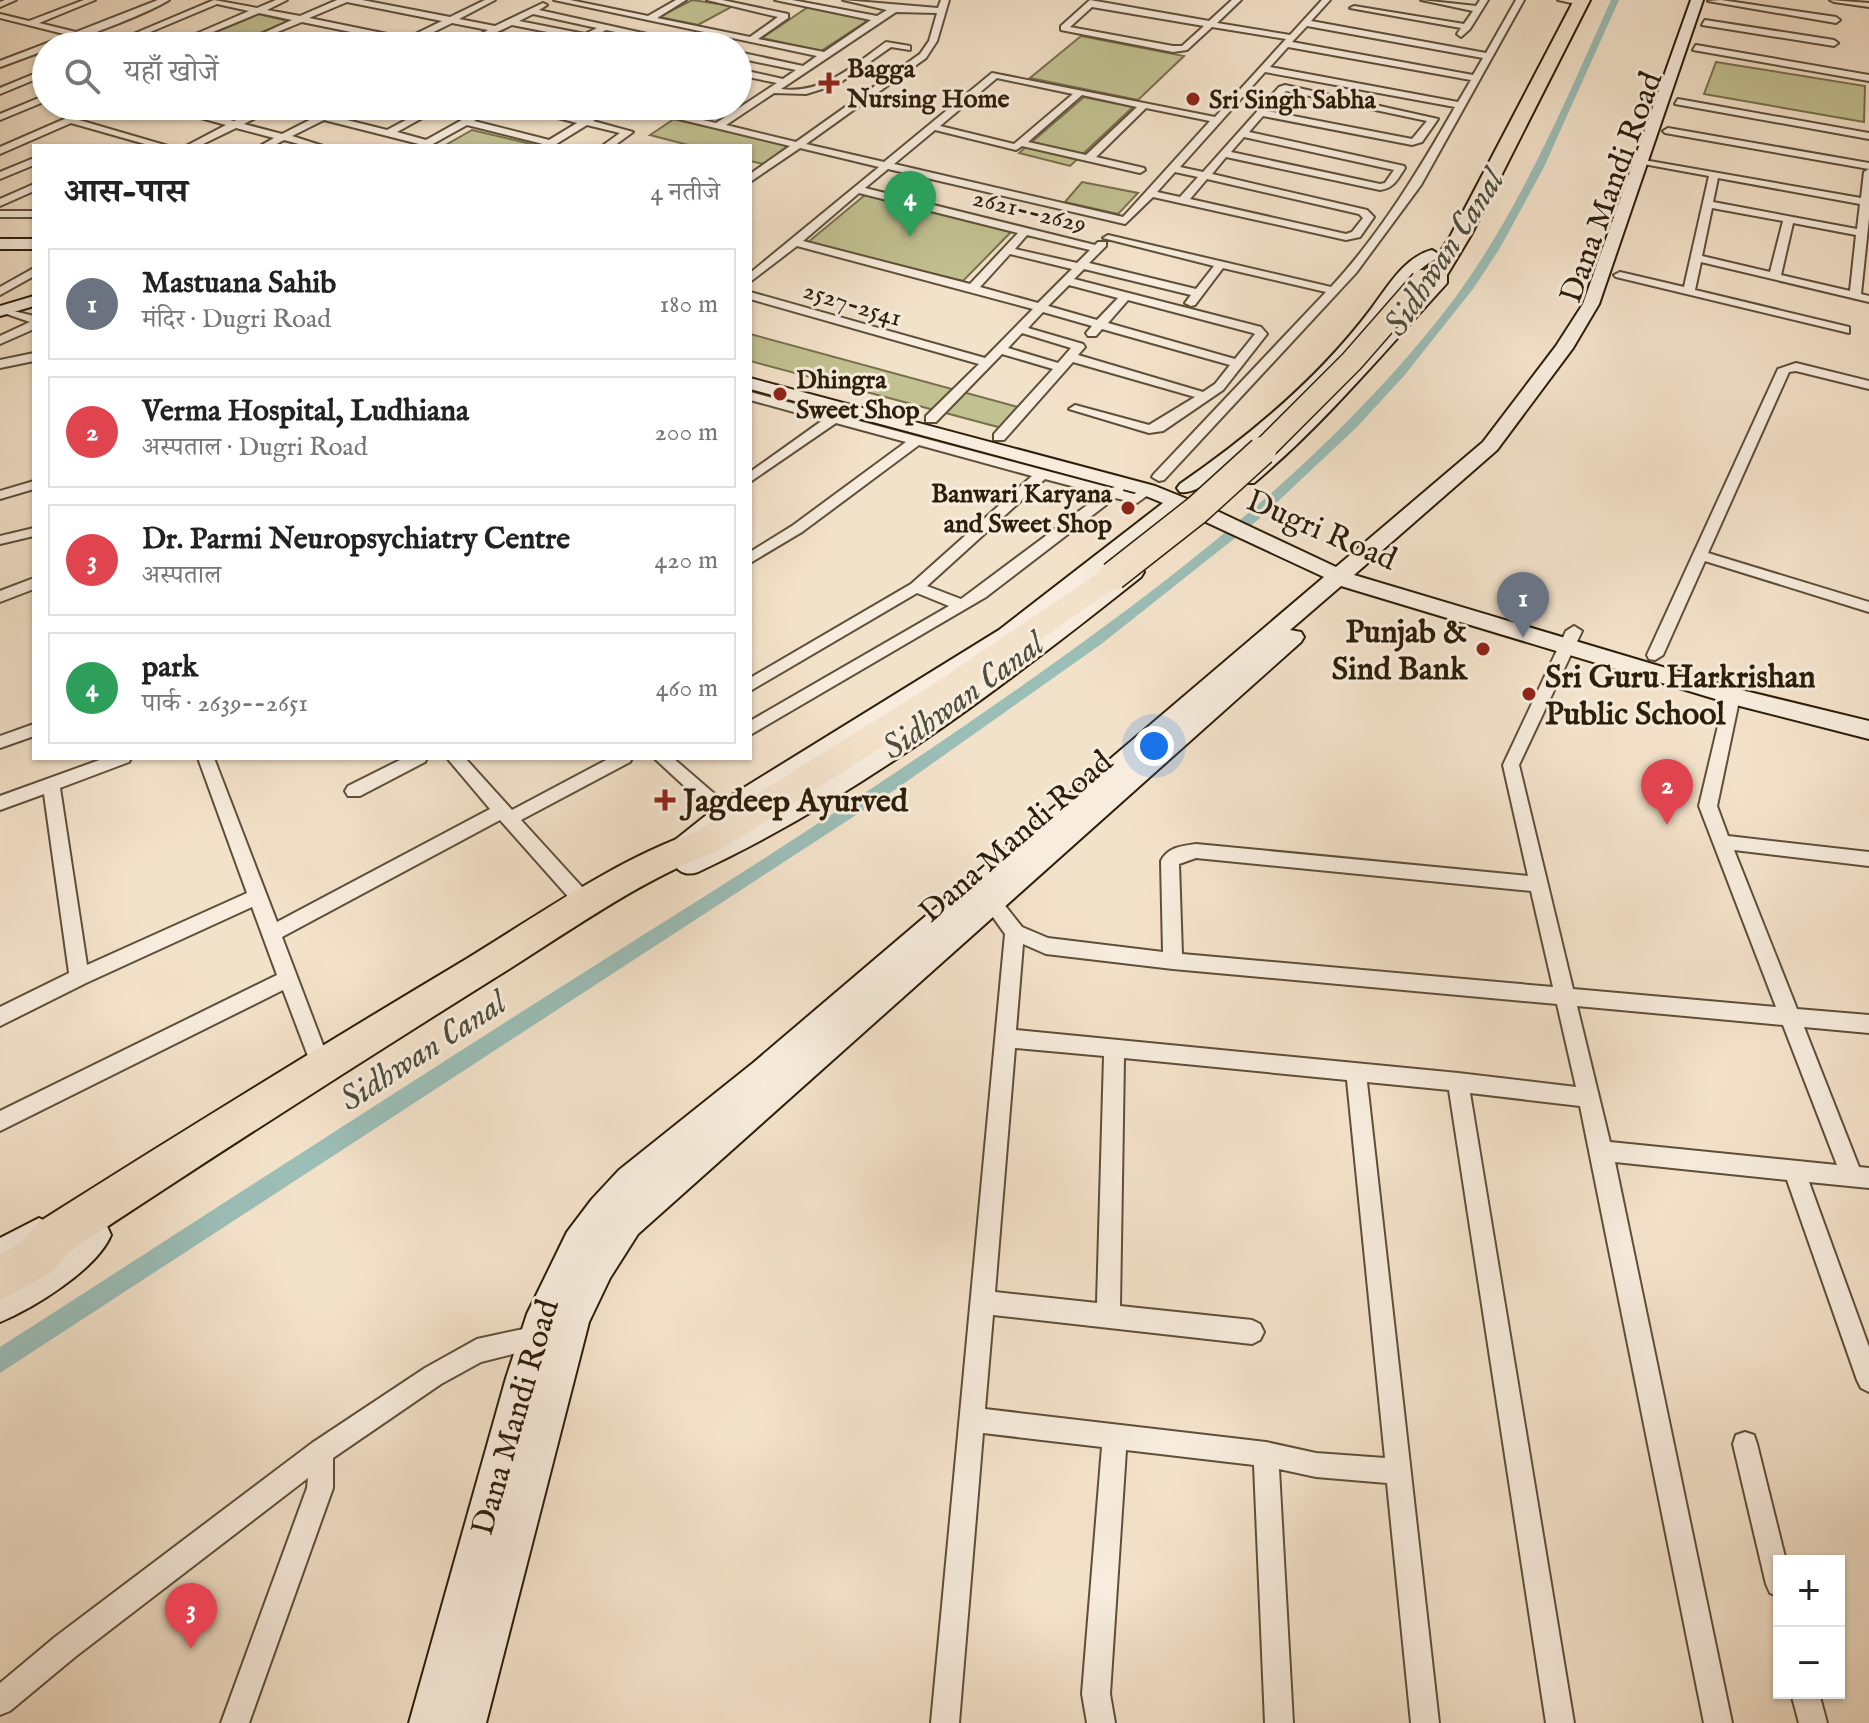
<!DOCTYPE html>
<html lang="hi">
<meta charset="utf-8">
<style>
:root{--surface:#fff;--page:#f2f2f2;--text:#222;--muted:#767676;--line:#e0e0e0;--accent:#7c3aed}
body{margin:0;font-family:"IM FELL English","Noto Serif Devanagari",serif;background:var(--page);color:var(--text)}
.controls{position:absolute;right:24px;bottom:24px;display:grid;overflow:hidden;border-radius:0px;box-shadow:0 2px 6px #0004}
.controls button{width:72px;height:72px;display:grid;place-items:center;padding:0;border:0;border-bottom:2px solid var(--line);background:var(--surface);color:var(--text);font:40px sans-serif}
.you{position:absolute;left:1154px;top:746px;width:28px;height:28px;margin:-20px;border:6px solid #fff;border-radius:50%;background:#1a73e8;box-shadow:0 0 0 12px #1a73e833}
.badge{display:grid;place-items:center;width:52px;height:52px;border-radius:50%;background:var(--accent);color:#fff;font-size:26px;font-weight:700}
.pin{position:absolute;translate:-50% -66px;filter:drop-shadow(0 2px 4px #0008)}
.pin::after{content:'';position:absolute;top:42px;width:28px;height:24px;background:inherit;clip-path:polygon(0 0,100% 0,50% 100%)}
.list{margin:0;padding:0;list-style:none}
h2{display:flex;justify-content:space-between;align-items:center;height:104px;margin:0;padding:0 32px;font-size:34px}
h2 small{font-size:26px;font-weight:400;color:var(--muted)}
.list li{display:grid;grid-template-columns:52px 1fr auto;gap:24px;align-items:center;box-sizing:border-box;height:112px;margin:0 16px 16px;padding:0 16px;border:2px solid var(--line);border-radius:0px}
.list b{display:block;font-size:30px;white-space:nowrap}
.list p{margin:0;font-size:26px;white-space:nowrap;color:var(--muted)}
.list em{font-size:26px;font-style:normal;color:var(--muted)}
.icon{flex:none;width:44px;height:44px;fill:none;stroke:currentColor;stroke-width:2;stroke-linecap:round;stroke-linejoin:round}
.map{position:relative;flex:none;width:1869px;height:1723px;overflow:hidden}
.search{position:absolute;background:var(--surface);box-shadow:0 2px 6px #0004;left:32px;top:32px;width:720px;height:88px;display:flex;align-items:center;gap:20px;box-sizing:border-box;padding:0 28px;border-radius:44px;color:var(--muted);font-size:30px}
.panel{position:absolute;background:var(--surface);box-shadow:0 2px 6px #0004;left:32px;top:144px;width:720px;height:616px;border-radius:0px}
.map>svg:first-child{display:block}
.green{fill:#c2c192;stroke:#77704d;stroke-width:2}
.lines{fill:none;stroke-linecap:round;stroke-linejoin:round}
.canal{fill:#9bbeb7;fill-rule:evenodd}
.street-casing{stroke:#5e4f38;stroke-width:4}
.secondary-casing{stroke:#2c1e08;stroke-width:4}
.highway-casing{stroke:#2c1e08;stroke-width:4}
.street{fill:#f7ecdd;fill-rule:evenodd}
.secondary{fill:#f7ecdd;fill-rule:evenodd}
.highway{fill:#f3e2ca;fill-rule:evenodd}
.highway-bridge-far1-casing{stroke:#2c1e08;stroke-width:25;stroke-linecap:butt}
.highway-bridge-casing{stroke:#2c1e08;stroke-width:31;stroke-linecap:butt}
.highway-bridge-far1{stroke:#f3e2ca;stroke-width:22}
.highway-bridge{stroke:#f3e2ca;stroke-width:28}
.poi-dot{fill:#8f2418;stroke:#f7ecdd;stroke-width:3}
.labels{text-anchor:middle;stroke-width:6;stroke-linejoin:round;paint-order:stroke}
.far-poi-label{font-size:26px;font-weight:bold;fill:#2c1e08;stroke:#f7ecdd;text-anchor:start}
.far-street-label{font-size:26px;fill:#2c1e08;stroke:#f7ecdd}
.street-label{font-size:32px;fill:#2c1e08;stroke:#f7ecdd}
.poi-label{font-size:32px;font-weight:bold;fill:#2c1e08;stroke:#f7ecdd;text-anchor:start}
.water-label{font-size:34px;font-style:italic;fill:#4d4e3d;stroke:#f7ecdd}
</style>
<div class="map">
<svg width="1869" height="1723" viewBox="0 0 1869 1723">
<rect width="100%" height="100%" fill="#f3e2ca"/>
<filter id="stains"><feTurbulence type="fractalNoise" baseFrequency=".0025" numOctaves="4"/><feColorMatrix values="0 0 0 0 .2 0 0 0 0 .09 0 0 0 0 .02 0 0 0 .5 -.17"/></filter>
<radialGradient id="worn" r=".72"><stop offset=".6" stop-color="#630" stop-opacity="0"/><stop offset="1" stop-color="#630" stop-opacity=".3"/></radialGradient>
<g class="green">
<path d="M692,0L733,6L698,25L659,17Z"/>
<path d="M808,7L870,19L821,51L762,38Z"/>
<path d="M259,14L288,21L230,46H183Z"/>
<path d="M1081,36L1184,56L1138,100L1030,78Z"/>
<path d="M1716,62L1865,86L1864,122L1704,94Z"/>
<path d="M1084,97L1133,107L1070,166L1019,153Z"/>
<path d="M674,119L788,146L763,164L750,161V146H692L650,135Z"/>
<path d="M472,130L535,145L444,146Z"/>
<path d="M1082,182L1138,193L1118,214L1065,202Z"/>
<path d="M865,195L1011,232L963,281L807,243Z"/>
<path d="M750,334L1018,407L1002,428L750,361Z"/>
</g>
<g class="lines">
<path class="canal" d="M1611,0H1619L1544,167L1500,248L1473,289L1403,377L1357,427L1259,519L1100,645L899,787L0,1373V1347C217,1208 433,1067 651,930C788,844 923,757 1054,663C1194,563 1330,455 1438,320C1514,225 1561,111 1611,0Z"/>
<defs>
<g id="street">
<path d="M5,0H16L0,7V2Z"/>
<path d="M84,0H95L39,23L76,32L158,0H169C150,12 67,46 46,46V50L0,67V61L68,35L0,18V14L29,21Z"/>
<path d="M214,0L257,8L276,0H287L267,10L300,16L337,0H362L450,17L485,0H495L459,19L495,26L543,3L547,5L539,10L701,46H684L606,30L576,46H565L578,38L512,25L497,32L557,46C538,46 504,34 491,36C479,37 472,46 460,46L488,30L452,23L405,46H396L400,42L302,22L270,35L309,46C294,46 275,37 261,39C251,41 245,46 235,46L292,20L259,13L179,46H168L249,11L217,4L117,46H105ZM347,2L442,21L407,38L309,18ZM533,14L597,28L585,34L519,21Z"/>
<path d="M554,0H570L648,16L676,0H686L657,18L750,37L778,17L707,0H722L788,14V18L758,39L824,52L871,20L775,0H792L877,16L887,10L843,0L938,8L941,0H949L937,41L926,58L806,144L884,162L992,73L1215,117L1286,39L1212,27L1187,50L1173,52L1061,30V26L1090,0L1209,21L1232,0H1241L1217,23L1290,35L1322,0H1330L1311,21L1486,53L1516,0H1524L1421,185L1356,273L1164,480L1159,481L1152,477L1154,474L1326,292L1223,268L1195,305L1191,306L1185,303L1191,295L1084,269L1074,279L1261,327L1267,334L1223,390L1163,431L1149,433L1069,409L1075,405L1149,425L1195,397L1073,362L1004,440H994V434L1053,369L1002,354L936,422H926V416L979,364L750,299V292L985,358L1033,309L797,246L750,282V273L879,167L800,148L750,182V174L790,146L625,106H642L716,123L777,83L738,75V69L783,79L796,70L738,58V52L803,66L817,56ZM1092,7L1204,26L1182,46H1173L1070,27ZM896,12L937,13L929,41L920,54L796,142L726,125L774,93L806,94L838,84L891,47L910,50V46L886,42C854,65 823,95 781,89ZM1307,26L1483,58L1473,75L1292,42ZM1288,47L1471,80L1458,102L1270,67ZM1265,72L1455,107C1419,170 1381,233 1331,287L1108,235L1103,238L1214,266L1196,289L1089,263L1106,246V242H1098L1095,245L865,188L888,169L1125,224L1153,197L1346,240L1360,237L1374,217L1367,210L1212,174L1226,157L1380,190C1394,188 1397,180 1405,168L1404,166L1249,132L1263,116L1412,145L1422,142L1438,119L1285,85L1279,87L1203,172L1180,167ZM997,78L1073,94L1014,144L940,126ZM1286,91L1427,121L1412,139L1267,111ZM1082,95L1137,107L1086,155L1028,142ZM1146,108L1210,121L1123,217L894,164L935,130L1016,150L1022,146L1140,173L1145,170L1144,168L1096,157ZM1244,137L1394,170L1385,183L1380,184L1231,152ZM1175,172L1198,177L1180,197L1157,192ZM1207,179L1359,214L1363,218L1352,232L1346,234L1190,199ZM859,193L1018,233L970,284L803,241ZM1027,235L1090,250L1077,263L1015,249ZM1010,254L1072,269L1038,303L980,287ZM1069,285L1118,298L1097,320L1048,306ZM1128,300L1253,333L1255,334L1235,359L1108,323ZM1043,312L1092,326L1086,333L1088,336H1096L1102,329L1230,365L1215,384L1203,392L1078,355L1085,347L1083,344L1028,328ZM1022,333L1071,348L1058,363L1008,348Z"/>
<path d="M1421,0L1476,6L1480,0H1488L1470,29L1461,37L1457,34L1461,28L1350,8L1354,6L1464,24L1473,11Z"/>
<path d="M1558,0H1575L1576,1L1572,3Z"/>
<path d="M1721,0L1836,17L1840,20L1836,23L1708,1Z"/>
<path d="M1830,0L1869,3V7L1834,2Z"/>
<path d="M1705,20L1834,40L1838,43L1834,46L1702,25Z"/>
<path d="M1696,45L1869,75V81L1693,50Z"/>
<path d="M46,69V75L0,94V88Z"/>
<path d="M46,95V101L0,120V114Z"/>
<path d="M1678,99L1869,133V139L1675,104Z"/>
<path d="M94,106H107L79,120L168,146H152L71,123L0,154V147Z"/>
<path d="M157,106H173L234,121L266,106H278L244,124L282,134L337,106H349L331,116L387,130L432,106H444L397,132L426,140L487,106H499L474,121L549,140L577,123L512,106H529L584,119L604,106H616L593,121L633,132L614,146H602L620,133L587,125L553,146H541L543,144L467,125L431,145L417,146L419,144L324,120L292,136L323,146H306L284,140L273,146H260L274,138L236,128L199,146H186L226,125Z"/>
<path d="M1668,128L1869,163V218L1861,294L1869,296V302L1701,262L1695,290L1849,327V333L1616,277L1614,275L1620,272L1684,287L1709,176L1638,163V159L1861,198L1864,172L1869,169L1665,133L1663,131ZM1718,178L1860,204L1857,229L1713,202ZM1712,208L1783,221L1770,272L1702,256ZM1793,223L1856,235L1850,291L1781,275Z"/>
<path d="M34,158V165L0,179V172Z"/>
<path d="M34,184V191L0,206V199Z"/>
<rect x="0" y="211" width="34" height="6"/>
<path d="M34,268V276L0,295V287Z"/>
<path d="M1,308L34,316V329L0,344V336L30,322L1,312Z"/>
<path d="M34,353V361L0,368V360Z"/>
<path d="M1796,363L1869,381V389L1796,371L1789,372L1708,553L1869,602V612L1705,561L1663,655L1655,660L1649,659L1647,655L1778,369Z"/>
<path d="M750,392L1111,488L1124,485L1123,491L1134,494L1148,486L1155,490L1137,503L1115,498L986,597L750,735V721L949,606L917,593L750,691V678L911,584L1032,476L919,445L802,532L750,563V552L792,526L906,442L836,423L750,482V472L823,420L750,400ZM1045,479L1102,494L961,599L927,586Z"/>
<path d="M34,481V489L0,499V491Z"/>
<path d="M34,528V536L0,544V536Z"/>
<path d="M34,578V589L0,602V591Z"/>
<path d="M1574,626L1582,631L1519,765L1573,989L1776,1007L1699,806L1726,692H1738L1740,696L1717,806L1728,836L1869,852V866L1734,850L1797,1009L1869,1015V1033L1804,1027L1859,1167L1869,1168V1188L1809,1182L1869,1347V1392L1861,1388L1857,1380L1787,1180L1615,1162L1732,1723H1704L1580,1106L1470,1093L1574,1723H1546L1449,1090L1367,1082L1439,1723H1411L1387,1483L1316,1477L1279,1469L1293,1723H1265L1254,1465L1126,1450L1110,1694L1115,1723H1087L1082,1694L1102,1447L983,1433L959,1723H931L1005,934L980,899L977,894L980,889H992L1022,927L1048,938L1163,952L1161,861C1168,847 1182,846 1196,844L1528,876L1503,765L1566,631ZM1196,858L1531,891L1553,987L1182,954L1179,864ZM1023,944L1046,954L1173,969L1557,1004L1576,1087L1458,1073L1016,1030ZM1577,1006L1783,1025L1837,1165L1610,1142ZM1015,1048L1104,1056L1097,1303L995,1292ZM1124,1058L1347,1080L1385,1458L1316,1453L1266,1442L985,1409L993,1315L1252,1344L1260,1340L1264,1332L1260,1324L1252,1320L1120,1306Z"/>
<path d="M34,724V736L0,748V736Z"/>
<path d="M105,758H131L129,762L60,788L87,965L247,893L198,758H214L277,922L490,809L447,758H465L512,810L610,758H632L630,762L521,820L593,899L595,904L593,909H579L500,820L282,937L331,1066L328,1072L321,1075L314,1072L283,990L0,1131V1111L277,975L252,907L86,983L0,1026V1007L69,973L44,794L0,810V796Z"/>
<path d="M404,758H427L425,762L360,796H348L345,791L348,786Z"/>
<path d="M654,758H673L732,809L735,814L732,819H720Z"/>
<path d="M537,1326L545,1330L549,1338L545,1346L481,1362L441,1384L333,1458V1488L249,1723H221L307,1488L308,1478L75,1657L10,1711L0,1715V1683L55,1637L312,1443L425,1368L477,1339Z"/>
<path d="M1745,1432L1754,1435L1757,1444L1786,1561H1779V1597L1770,1593L1766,1584L1733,1444L1736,1435Z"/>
<path d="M1791,1693H1819L1827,1723H1799Z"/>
</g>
<g id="secondary">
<path d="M1691,0H1703L1599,304L1573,348L1497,450L1354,575L1733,688L1869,721V739L1732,704L1341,586L1290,630L1301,632L1304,637L1301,642L638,1234L610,1278L589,1322L486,1723H409L506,1378L527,1314L567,1232L592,1199L619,1170L753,1063L1324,577L1180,510L1015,640L747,811L701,848C852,772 992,671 1125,567H1141L1144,572L1141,577C1003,687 858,797 698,872C680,878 674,866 666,851L670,844L729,797L999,630L1163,503L1141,494L750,389V378L1155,486L1217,511L1336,567L1483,442L1556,346L1583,304Z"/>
<rect x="0" y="239" width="34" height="10"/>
<path d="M1432,250L1440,255L1438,258C1406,272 1379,323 1357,349C1334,376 1211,500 1180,492L1177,488L1180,484C1251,435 1319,378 1371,309C1387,288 1404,257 1432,250Z"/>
<path d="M1439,265L1447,270V283C1384,352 1325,423 1254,483H1240L1237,479L1240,475C1311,416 1370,346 1433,279L1431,270Z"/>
<path d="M34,296V306L0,316V306Z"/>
<path d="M39,1218L50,1223L55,1234L50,1245L0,1271V1238Z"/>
<path d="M95,1219L106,1224L111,1235C97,1269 34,1308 0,1322V1286L57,1250L84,1224Z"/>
</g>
<g id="highway">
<path d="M1574,0H1590L1471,235L1447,275L1430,286H1414L1411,281L1431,266L1451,235Z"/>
<path d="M1113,567L1123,570L1127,576L1123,582L954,701L720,850C643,877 563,936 493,979C351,1068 209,1159 69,1252L51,1273L0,1300V1255L21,1243L39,1222C181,1132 324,1044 468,958C540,914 617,859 696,832L932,685L1103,570Z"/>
</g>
</defs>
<use href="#street" class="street-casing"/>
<use href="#secondary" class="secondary-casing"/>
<use href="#highway" class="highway-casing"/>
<use href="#street" class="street"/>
<use href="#secondary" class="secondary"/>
<use href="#highway" class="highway"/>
<defs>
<path id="highway-bridge-far1" d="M1260,453L1352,361L1422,281"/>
<path id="highway-bridge" d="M1113,576L1197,510L1262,451"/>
</defs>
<use href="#highway-bridge-far1" class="highway-bridge-far1-casing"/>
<use href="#highway-bridge" class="highway-bridge-casing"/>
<use href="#highway-bridge-far1" class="highway-bridge-far1"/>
<use href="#highway-bridge" class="highway-bridge"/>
</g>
<g class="poi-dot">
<path d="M825 71h8v8h8v8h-8v8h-8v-8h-8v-8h8z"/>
<circle cx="1193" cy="99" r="8"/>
<circle cx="780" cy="394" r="8"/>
<circle cx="1128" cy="508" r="8"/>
<circle cx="1483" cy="649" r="8"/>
<circle cx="1529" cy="694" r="8"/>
<path d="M661 788h8v8h8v8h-8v8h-8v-8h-8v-8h8z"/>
</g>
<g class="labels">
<g class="far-poi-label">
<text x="847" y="77">Bagga<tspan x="847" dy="30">Nursing Home</tspan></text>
<text x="1209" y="108">Sri Singh Sabha</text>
<text x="796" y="388">Dhingra<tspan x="796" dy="30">Sweet Shop</tspan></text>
<text x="1112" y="502" text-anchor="end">Banwari Karyana<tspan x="1112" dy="30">and Sweet Shop</tspan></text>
</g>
<g class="far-street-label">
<text transform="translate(1030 210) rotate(14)" y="9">2621--2629</text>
<text transform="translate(853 303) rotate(17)" y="9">2527-2541</text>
</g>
<g class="street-label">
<text transform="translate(1610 187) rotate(-70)" y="11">Dana Mandi Road</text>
<text transform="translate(1322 529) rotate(23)" y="11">Dugri Road</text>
<text transform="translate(1015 836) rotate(-41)" y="11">Dana Mandi Road</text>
<text transform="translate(514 1417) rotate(-74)" y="11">Dana Mandi Road</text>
</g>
<g class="poi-label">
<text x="1467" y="642" text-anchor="end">Punjab &amp;<tspan x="1467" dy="37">Sind Bank</tspan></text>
<text x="1545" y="687">Sri Guru Harkrishan<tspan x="1545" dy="37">Public School</tspan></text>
<text x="683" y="811">Jagdeep Ayurved</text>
</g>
<g class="water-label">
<text transform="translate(1443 252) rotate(-57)" y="12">Sidhwan Canal</text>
<text transform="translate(962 695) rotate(-36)" y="12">Sidhwan Canal</text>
<text transform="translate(422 1050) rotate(-33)" y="12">Sidhwan Canal</text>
</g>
</g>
<rect width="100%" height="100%" filter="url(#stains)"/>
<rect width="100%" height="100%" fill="url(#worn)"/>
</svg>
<div class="controls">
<button>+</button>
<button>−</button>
</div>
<div class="you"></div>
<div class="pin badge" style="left:1523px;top:638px;background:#6b7280">1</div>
<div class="pin badge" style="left:1667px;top:825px;background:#e0444e">2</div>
<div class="pin badge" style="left:191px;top:1649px;background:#e0444e">3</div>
<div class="pin badge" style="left:910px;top:237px;background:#2e9e5b">4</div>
<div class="search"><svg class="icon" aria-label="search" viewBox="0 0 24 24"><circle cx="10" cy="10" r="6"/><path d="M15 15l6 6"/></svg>यहाँ खोजें</div>
<section class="panel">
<h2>आस-पास<small>4 नतीजे</small></h2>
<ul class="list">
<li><span class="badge" style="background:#6b7280">1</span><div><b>Mastuana Sahib</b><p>मंदिर · Dugri Road</p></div><em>180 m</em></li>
<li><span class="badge" style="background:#e0444e">2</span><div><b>Verma Hospital, Ludhiana</b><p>अस्पताल · Dugri Road</p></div><em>200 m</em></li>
<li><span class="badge" style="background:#e0444e">3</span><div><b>Dr. Parmi Neuropsychiatry Centre</b><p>अस्पताल</p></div><em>420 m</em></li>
<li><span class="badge" style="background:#2e9e5b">4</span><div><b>park</b><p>पार्क · 2639--2651</p></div><em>460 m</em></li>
</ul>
</section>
</div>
